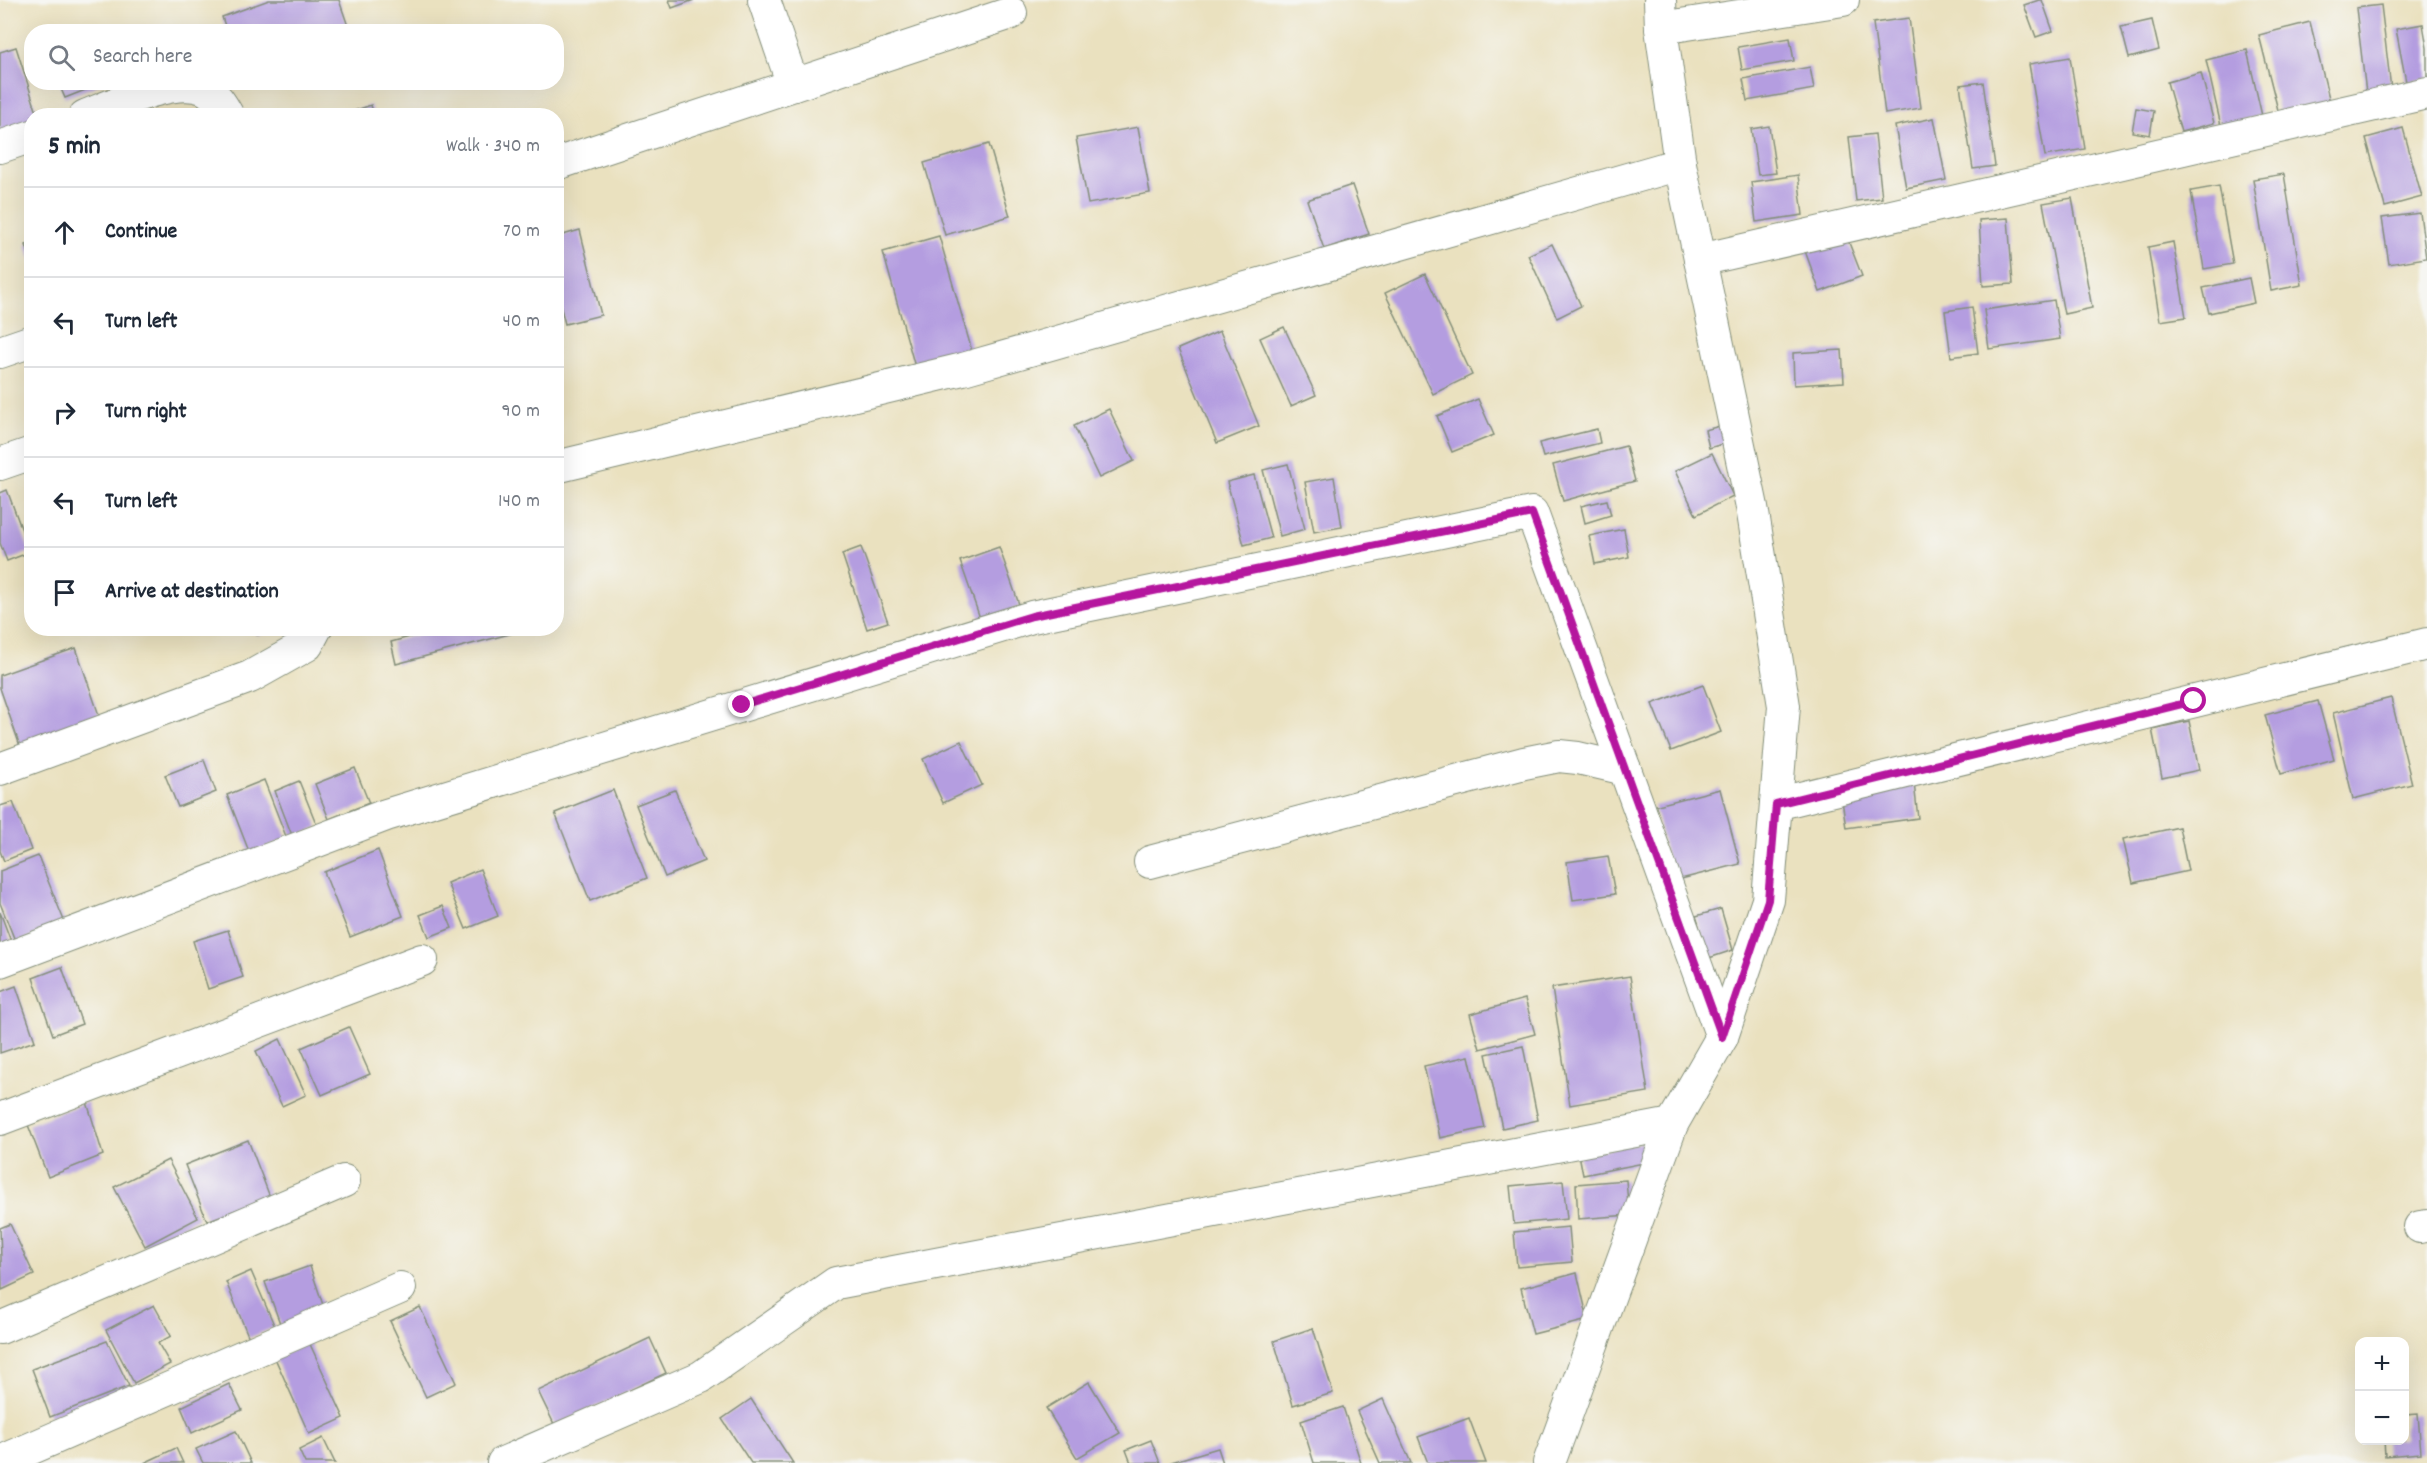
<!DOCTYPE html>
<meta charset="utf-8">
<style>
:root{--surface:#fff;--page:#f2f2f3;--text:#1f2937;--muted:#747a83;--line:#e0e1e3}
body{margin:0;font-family:Dekko,sans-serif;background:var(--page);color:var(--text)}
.controls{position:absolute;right:18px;bottom:18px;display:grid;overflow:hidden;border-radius:12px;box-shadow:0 6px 24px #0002}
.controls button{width:54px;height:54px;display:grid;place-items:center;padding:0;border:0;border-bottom:2px solid var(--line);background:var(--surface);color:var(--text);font:30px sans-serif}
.stop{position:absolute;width:18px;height:18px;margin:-14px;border:4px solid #b5179e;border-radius:50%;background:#fff}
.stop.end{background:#b5179e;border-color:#fff;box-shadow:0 2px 6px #0008}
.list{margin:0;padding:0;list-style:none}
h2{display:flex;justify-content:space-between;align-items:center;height:78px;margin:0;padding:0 24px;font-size:26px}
h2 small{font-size:20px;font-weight:400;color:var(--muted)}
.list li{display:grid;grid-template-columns:39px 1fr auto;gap:18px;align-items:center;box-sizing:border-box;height:90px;padding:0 24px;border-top:2px solid var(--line)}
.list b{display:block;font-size:22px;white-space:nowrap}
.list em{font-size:20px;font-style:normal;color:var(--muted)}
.icon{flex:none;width:33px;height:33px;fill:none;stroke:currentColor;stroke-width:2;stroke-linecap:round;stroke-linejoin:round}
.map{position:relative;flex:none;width:2427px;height:1463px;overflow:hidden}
.search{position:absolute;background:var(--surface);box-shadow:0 6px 24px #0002;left:24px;top:24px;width:540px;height:66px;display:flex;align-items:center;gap:15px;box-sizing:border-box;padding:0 21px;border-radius:24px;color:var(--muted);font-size:22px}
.panel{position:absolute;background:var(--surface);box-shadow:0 6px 24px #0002;left:24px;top:108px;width:540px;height:528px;border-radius:24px}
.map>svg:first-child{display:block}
.building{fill:#b49de0}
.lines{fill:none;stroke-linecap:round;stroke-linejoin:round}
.minor-casing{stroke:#848f7a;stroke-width:34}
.minor{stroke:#fff;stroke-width:32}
.route{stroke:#b5179e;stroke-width:8}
</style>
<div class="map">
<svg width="2427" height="1463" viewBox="0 0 2427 1463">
<rect width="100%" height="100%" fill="#f6f6f2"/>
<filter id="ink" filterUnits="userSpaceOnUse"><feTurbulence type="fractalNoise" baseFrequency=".0167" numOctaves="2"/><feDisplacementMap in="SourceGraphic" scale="12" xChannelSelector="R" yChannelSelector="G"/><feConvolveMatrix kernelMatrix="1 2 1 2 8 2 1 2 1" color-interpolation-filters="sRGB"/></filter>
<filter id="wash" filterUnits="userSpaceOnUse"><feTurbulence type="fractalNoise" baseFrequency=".008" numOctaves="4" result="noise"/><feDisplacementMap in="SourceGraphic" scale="24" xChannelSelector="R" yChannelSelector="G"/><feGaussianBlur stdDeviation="1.35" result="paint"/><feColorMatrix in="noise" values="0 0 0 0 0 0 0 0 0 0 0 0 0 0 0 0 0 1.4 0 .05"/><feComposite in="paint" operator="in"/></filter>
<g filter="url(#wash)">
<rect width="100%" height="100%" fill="#eae1bf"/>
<g id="blocks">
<g class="building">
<path d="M269,0H339L349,29L343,32H227L222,17Z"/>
<path d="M669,0H694L672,8Z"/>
<path d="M2039,0H2042L2053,31L2036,37L2024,5Z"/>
<path d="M2381,5L2391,89L2366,93L2356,8Z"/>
<path d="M1909,18L1921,108L1885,114L1873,23Z"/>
<path d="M2152,20L2159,50L2129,58L2121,27Z"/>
<path d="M2310,22L2331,106L2280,118L2259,35Z"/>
<path d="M2423,24L2427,48V79L2406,82L2396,29Z"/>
<path d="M1790,38L1794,61L1742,70L1738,47Z"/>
<path d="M16,47L38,116H32V126L0,136V52Z"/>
<path d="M2247,50L2262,116L2221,126L2206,60Z"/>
<path d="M2070,57L2085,149L2045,156L2029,64Z"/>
<path d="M1810,67L1814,89L1747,101L1743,79Z"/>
<path d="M2201,73L2214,123L2181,132L2167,82Z"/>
<path d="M58,82H103V83L65,98Z"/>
<path d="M1983,82L1995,166L1973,169L1960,85Z"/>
<path d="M371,105L374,116H342V115Z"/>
<path d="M2136,108L2154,111L2150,135L2132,132Z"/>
<path d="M1934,118L1946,180L1906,188L1895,126Z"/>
<path d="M1769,126L1776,173L1758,175L1751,129Z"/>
<path d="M1138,127L1150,193L1088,204L1076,138Z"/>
<path d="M2403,128L2422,197L2385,207L2366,138Z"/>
<path d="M1875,134L1882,198L1856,201L1849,137Z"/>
<path d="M989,144L1010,216L945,235L924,163Z"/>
<path d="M2284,174L2302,285L2271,291L2253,179Z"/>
<path d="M1798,175L1803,215L1756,222L1751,182Z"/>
<path d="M1352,185L1369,234L1324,249L1307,200Z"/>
<path d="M2219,186L2233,264L2204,269L2191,191Z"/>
<path d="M2072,198L2092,308L2064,314L2043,203Z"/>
<path d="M2420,213L2426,258L2389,264L2382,218Z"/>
<path d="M2008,218L2013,284L1983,286L1979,220Z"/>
<path d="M580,230L601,315L565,324L556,289V237Z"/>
<path d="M1846,235L1862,276L1820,292L1805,251Z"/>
<path d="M939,236L972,351L915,367L883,252Z"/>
<path d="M2173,242L2186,317L2160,321L2148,247Z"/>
<path d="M32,243V260H31L26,245Z"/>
<path d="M1552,244L1581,306L1557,318L1528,255Z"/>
<path d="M1425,274L1472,375L1433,394L1385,293Z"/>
<path d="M2249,278L2254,303L2209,313L2203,288Z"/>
<path d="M2054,300L2060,339L1989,349L1984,310Z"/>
<path d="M1972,307L1978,353L1951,357L1945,311Z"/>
<path d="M1284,327L1316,395L1291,406L1260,338Z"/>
<path d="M1220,331L1259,426L1217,443L1178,349Z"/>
<path d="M1842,350L1844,382L1794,385L1793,353Z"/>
<path d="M1478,399L1494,435L1452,452L1437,416Z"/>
<path d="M1109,409L1134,461L1099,478L1074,426Z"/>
<path d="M1731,423L1736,440L1709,448L1705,430Z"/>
<path d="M1597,429L1600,443L1543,457L1539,443Z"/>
<path d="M1626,446L1635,481L1563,501L1553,465Z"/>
<path d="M1712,453L1733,496L1696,515L1675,471Z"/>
<path d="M1288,464L1305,529L1280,536L1263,470Z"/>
<path d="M1254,475L1271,538L1244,545L1227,482Z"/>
<path d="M1334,477L1342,527L1314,532L1305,482Z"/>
<path d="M7,490L30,552L7,561L0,543V493Z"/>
<path d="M1607,500L1611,515L1585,523L1581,506Z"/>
<path d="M1624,529L1629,557L1595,564L1589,536Z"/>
<path d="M861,547L888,622L867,629L842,554Z"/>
<path d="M999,547L1020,607L981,621L960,561Z"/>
<path d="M255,628H277L278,629L257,635Z"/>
<path d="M442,628H528V629L396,664L391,642Z"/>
<path d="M76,648L101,721L21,749L0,688V675Z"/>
<path d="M1703,685L1721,732L1671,751L1652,704Z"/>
<path d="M2391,698L2412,784L2353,799L2333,713Z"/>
<path d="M2318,701L2334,759L2281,774L2265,715Z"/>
<path d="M2189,721L2199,770L2162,778L2152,729Z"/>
<path d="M961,741L982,785L943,803L923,759Z"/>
<path d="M204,760L216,792L178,807L165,775Z"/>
<path d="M355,768L369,803L329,819L315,784Z"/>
<path d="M264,780L287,839L250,854L227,795Z"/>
<path d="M299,781L318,828L293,838L275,791Z"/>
<path d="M1914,783L1918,818L1846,828L1841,793Z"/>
<path d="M1720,789L1740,864L1673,881L1654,806Z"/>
<path d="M613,790L647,878L590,901L555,813Z"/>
<path d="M675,790L704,861L665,877L636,805Z"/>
<path d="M13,802L31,850L4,861L0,851V806Z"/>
<path d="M2179,827L2188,871L2133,883L2123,839Z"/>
<path d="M378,850L403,916L350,937L324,872Z"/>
<path d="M38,856L65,923L16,943L0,903V871Z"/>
<path d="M1608,856L1615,894L1573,900L1567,862Z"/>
<path d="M480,869L498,916L466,929L447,883Z"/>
<path d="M443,906L452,928L429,937L420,915Z"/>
<path d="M1721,909L1733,950L1709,958L1696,916Z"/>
<path d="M0,912L12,944L0,948Z"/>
<path d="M228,930L243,977L208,989L193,941Z"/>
<path d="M62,967L82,1024L53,1035L33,978Z"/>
<path d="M1630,976L1648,1092L1570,1105L1552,988Z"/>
<path d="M16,986L35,1041L0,1053V992Z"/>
<path d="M1525,999L1535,1034L1480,1049L1470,1014Z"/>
<path d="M349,1027L370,1074L322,1095L301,1048Z"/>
<path d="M280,1039L306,1095L282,1106L256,1051Z"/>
<path d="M1523,1046L1538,1120L1502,1128L1486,1054Z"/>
<path d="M1469,1056L1485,1128L1440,1138L1424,1066Z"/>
<path d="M87,1102L103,1155L48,1177L28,1125Z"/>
<path d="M248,1140L270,1197L207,1221L185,1165Z"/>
<path d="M1645,1142L1649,1162L1583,1175L1579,1154Z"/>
<path d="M168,1160L198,1218L145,1246L114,1187Z"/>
<path d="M1626,1180L1629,1215L1578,1219L1576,1184Z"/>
<path d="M1563,1181L1567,1219L1514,1224L1510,1186Z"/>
<path d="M10,1224L34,1275L2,1290L0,1228Z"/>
<path d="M1569,1227L1572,1262L1517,1267L1514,1232Z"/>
<path d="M310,1266L325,1311L281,1326L265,1282Z"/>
<path d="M251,1271L275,1327L249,1338L226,1282Z"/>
<path d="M1577,1273L1588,1320L1533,1334L1521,1288Z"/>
<path d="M154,1305L171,1336L158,1343L170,1364L134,1383L106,1330Z"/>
<path d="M420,1307L456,1383L426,1397L390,1321Z"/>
<path d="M1313,1328L1333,1393L1293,1405L1274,1341Z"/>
<path d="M650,1338L666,1373L555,1426L538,1391Z"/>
<path d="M107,1341L129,1386L50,1417L32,1369Z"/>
<path d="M309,1342L344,1418L309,1434L275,1358Z"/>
<path d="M1089,1382L1120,1433L1077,1458L1046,1408Z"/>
<path d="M229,1384L242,1410L192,1433L181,1407Z"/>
<path d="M751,1399L793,1463H751L722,1419Z"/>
<path d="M1383,1399L1411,1463H1380L1357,1411Z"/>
<path d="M1343,1407L1361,1463H1314L1301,1421Z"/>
<path d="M2418,1414L2421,1453L2385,1456L2384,1440H2404L2406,1415Z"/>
<path d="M1469,1418L1486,1463H1428L1418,1437Z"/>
<path d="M236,1431L251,1463H203L196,1449Z"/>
<path d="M323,1438L335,1463H305L299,1450Z"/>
<path d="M1151,1440L1160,1463H1131L1126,1450Z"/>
<path d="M176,1448L183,1463H144Z"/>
<path d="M1218,1448L1223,1463H1171V1462Z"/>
</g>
</g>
</g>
<g filter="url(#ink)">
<use href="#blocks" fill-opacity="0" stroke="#848f7a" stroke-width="1.5"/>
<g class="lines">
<defs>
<g id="minor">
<path d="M764,0L793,85"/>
<path d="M1661,28L1843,0"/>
<path d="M85,116C115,104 173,77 203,88C215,93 222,105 228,116"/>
<path d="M0,147L32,136"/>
<path d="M556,164L1011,13"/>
<path d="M1700,260L2427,93"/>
<path d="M0,352L32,341"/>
<path d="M0,464L32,453"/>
<path d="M556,467L963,369L1680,164"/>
<path d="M0,769L250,677L307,645L316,628"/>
<path d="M1776,804L2427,644"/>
<path d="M1150,862L1524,763L1559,756L1578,758L1625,769"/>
<path d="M0,961L386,815L1032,617L1532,513L1722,1037"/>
<path d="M0,1119L422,960"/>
<path d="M2420,1227L2427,1226"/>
<path d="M0,1328L344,1181"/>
<path d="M9,1458L400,1288"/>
<path d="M503,1463L701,1377L836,1283L1672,1124"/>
<path d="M1549,1463L1672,1124L1722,1037L1768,900L1784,706L1752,507L1680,164L1661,28L1660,0"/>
</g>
</defs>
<use href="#minor" class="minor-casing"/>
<use href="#minor" class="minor"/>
</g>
</g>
<g class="lines" filter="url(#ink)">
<path class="route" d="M742,705L1032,616L1532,513L1722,1037L1768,900L1776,804L2194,701"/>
</g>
</svg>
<div class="controls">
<button>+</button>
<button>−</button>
</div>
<div class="stop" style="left:2194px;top:701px"></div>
<div class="stop end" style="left:742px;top:705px"></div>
<div class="search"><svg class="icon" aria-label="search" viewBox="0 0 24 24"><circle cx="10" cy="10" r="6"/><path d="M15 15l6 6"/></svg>Search here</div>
<section class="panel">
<h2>5 min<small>Walk · 340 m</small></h2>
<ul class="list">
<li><svg class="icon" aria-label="ahead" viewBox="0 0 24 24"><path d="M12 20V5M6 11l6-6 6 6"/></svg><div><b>Continue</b></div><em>70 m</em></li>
<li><svg class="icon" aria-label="left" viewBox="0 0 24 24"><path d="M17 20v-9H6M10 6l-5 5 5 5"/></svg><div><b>Turn left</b></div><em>40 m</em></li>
<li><svg class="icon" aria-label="right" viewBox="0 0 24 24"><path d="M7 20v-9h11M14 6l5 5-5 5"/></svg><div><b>Turn right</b></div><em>90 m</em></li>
<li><svg class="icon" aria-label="left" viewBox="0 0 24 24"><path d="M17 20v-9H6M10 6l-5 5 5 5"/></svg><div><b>Turn left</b></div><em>140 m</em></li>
<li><svg class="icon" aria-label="arrive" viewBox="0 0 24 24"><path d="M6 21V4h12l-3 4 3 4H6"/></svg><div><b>Arrive at destination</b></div></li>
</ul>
</section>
</div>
